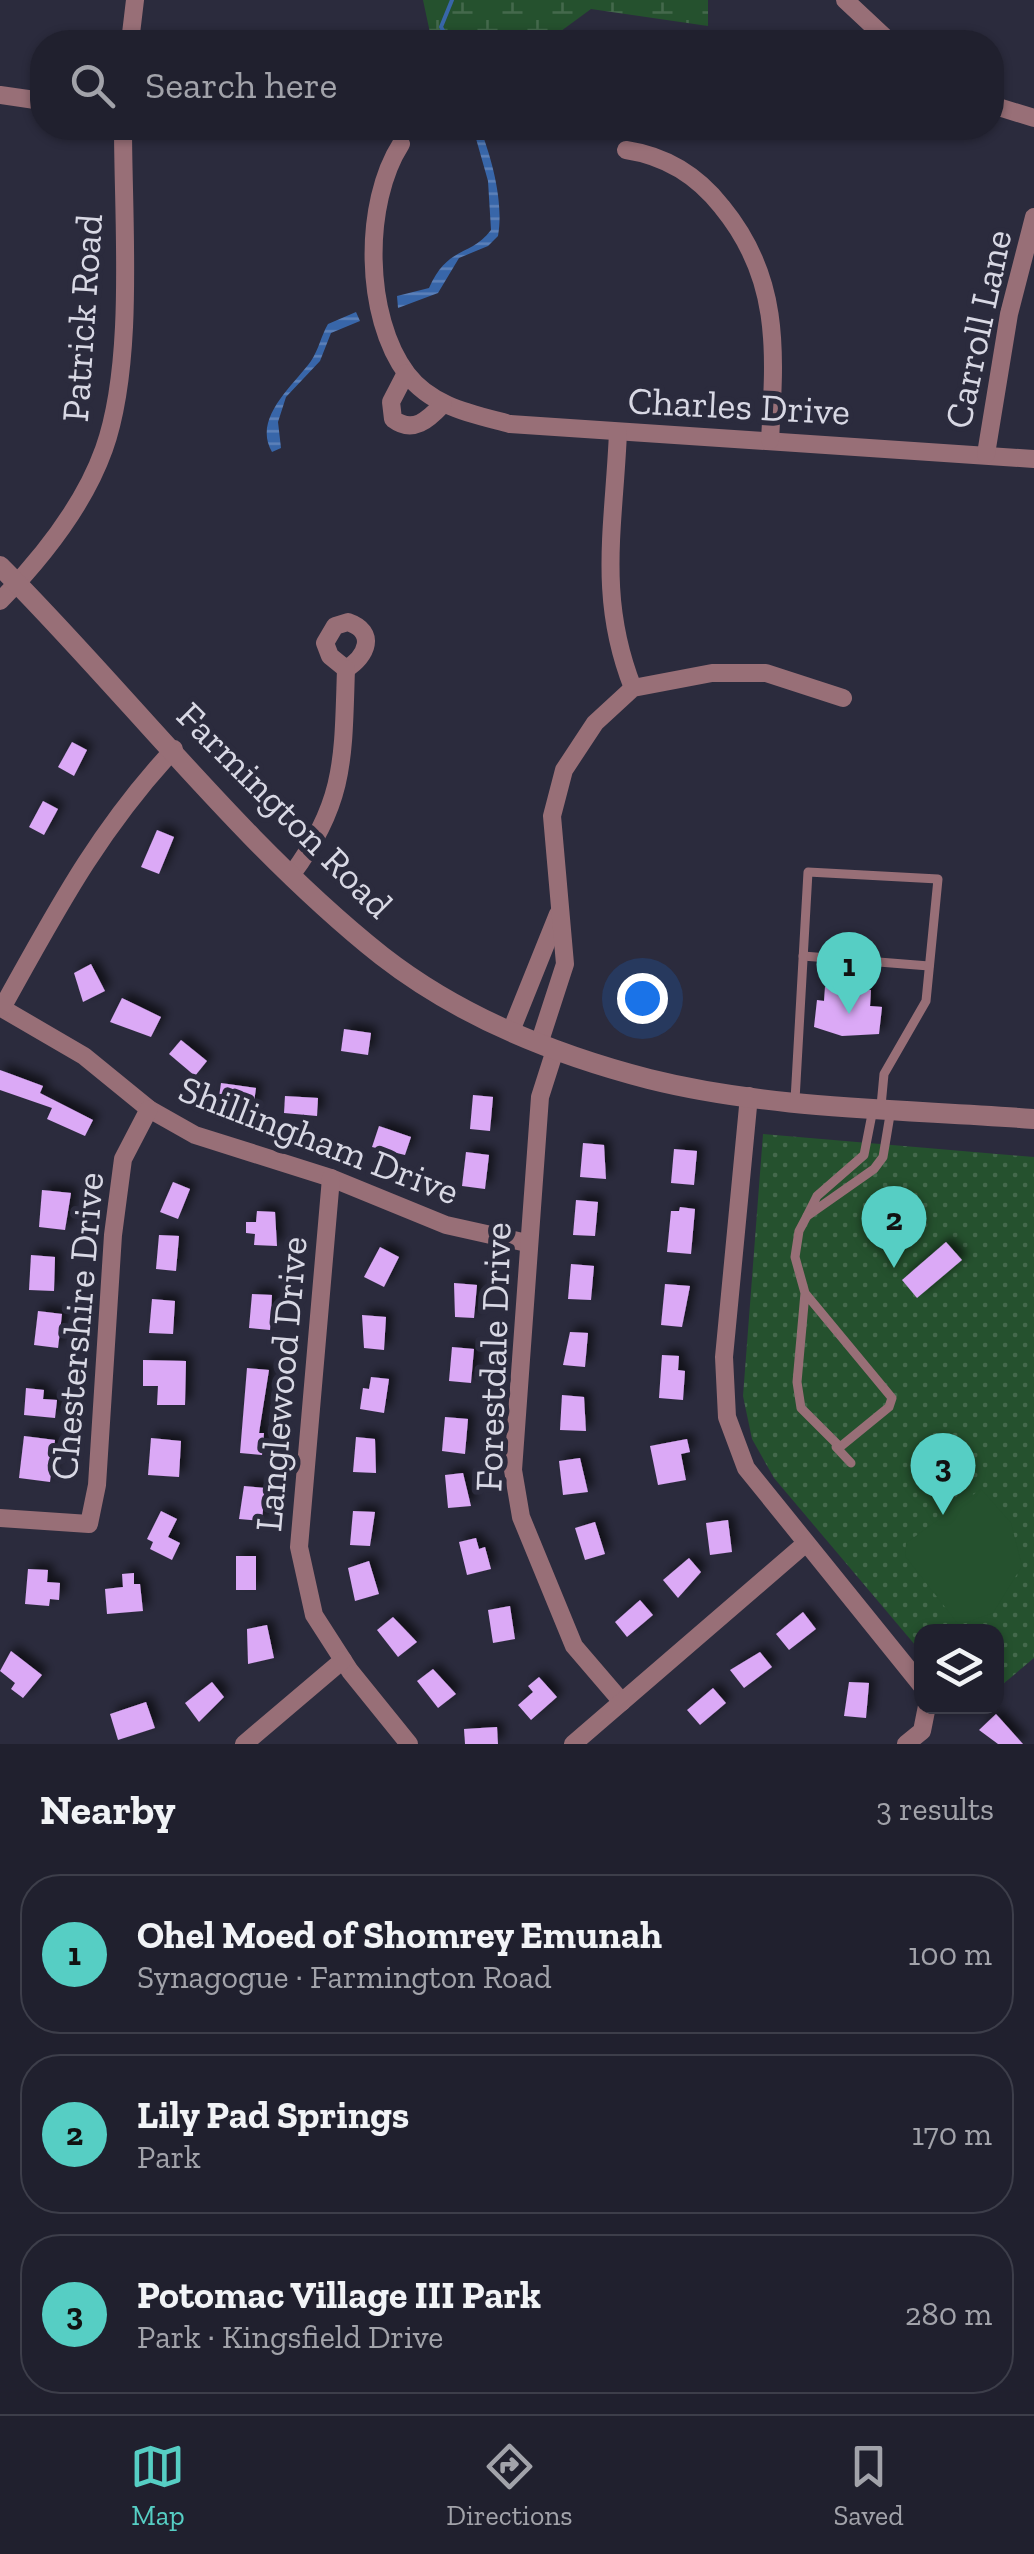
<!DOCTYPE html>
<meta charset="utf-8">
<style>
:root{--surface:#20202e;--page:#282836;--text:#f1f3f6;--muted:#a2a3aa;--line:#3d3e4a;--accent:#56cec4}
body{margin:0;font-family:"Zilla Slab",serif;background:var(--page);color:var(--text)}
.controls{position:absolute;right:30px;bottom:30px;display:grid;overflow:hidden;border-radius:20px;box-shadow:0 2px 8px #0004}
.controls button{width:90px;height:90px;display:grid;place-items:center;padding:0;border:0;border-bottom:2px solid var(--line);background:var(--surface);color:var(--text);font:50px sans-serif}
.you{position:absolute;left:642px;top:998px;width:35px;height:35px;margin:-25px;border:8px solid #fff;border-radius:50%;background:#1a73e8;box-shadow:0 0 0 15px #1a73e833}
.badge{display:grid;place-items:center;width:65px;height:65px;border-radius:50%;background:var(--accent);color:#111;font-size:32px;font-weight:700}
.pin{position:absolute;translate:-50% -82px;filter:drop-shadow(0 2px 5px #0008)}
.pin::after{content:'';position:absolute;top:52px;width:35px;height:30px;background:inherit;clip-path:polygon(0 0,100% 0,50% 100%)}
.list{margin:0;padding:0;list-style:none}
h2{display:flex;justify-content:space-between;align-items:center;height:130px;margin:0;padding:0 40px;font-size:42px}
h2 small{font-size:32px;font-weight:400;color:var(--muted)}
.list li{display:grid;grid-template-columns:65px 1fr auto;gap:30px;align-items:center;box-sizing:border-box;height:160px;margin:0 20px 20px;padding:0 20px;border:2px solid var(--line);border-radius:40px}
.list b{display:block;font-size:38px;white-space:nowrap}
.list p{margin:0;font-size:32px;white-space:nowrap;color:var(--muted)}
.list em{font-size:32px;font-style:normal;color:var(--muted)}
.icon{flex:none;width:55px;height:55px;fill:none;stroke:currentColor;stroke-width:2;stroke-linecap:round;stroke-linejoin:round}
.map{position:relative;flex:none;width:1034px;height:1744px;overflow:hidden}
.search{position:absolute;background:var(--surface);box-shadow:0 2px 8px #0004;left:30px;right:30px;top:30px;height:110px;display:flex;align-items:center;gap:25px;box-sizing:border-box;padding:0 35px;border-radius:40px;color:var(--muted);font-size:38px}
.sheet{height:670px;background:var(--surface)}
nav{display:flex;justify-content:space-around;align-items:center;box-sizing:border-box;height:140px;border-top:2px solid var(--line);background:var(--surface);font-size:28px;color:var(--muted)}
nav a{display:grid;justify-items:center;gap:5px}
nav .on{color:var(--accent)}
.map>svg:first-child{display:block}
.grass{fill:url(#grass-dots)}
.wetland{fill:url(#wetland-marsh)}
.garden{fill:#25512e}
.water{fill:url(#water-rules)}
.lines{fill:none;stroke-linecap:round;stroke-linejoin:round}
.stream{stroke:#3866a9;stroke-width:4}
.building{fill:#dba9f6;filter:url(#shadow)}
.service{stroke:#986f77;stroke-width:9}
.minor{stroke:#986f77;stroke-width:18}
.tertiary{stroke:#986f77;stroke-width:20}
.labels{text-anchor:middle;stroke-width:10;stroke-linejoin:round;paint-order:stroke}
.street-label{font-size:38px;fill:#d8d8e4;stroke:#2b2b3d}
</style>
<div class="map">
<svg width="1034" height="1744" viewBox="0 0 1034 1744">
<defs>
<pattern id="grass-dots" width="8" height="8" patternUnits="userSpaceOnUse" patternTransform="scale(2.5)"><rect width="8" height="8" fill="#25512e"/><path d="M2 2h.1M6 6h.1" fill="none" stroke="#44694c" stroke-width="1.8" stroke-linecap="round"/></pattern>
<pattern id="wetland-marsh" width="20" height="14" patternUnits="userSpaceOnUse" patternTransform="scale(2.5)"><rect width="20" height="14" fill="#25512e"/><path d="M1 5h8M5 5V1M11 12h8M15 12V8" fill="none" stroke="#44694c"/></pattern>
<pattern id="water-rules" width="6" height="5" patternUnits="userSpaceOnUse" patternTransform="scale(2.5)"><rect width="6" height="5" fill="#3866a9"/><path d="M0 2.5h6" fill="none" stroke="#5d82b9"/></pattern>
<filter id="shadow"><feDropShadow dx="6" dy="-6" stdDeviation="5" flood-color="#0009"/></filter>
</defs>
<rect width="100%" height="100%" fill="#2b2b3d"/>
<path class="grass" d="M763,1134L1034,1157V1658L997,1689L996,1632H922L921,1652L774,1478L752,1439L743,1396Z"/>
<path class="wetland" d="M423,0H708V26L591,9L546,42H432Z"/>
<path class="garden" d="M981,1489L1011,1523L1022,1566L993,1613L959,1625L905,1556L906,1543Z"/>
<g class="water">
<path d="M473,128H480C492,159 504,203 498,236L488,246L459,258L438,293L398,308L397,296L429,288C448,245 471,257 491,230L488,181Z"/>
<path d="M356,312L360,321L331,333L320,361L286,397L278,422L281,448L272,452C252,418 294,385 311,361C319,349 321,336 328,324Z"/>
</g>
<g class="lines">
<path class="stream" d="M450,42L441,27L452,0"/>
</g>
<g class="building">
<path d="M72,742L87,750L74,776L58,767Z"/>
<path d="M43,801L58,809L44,835L29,827Z"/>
<path d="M157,830L174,837L159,874L141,867Z"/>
<path d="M91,964L105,991L83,1002L74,973Z"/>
<path d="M825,987L871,990L870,1006L882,1007L879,1034L842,1036L814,1027L817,1000L824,1001Z"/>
<path d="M122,998L161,1017L151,1037L110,1022Z"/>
<path d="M344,1029L371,1033L368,1055L341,1051Z"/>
<path d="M181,1040L207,1061L195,1076L169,1054Z"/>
<path d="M0,1070L43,1086L40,1093L93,1120L85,1136L47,1119L52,1108L0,1090Z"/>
<path d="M221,1083L256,1088L253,1109L218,1104Z"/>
<path d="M473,1095L493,1097L490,1131L470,1129Z"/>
<path d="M285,1096L318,1098L317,1116L284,1113Z"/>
<path d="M379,1126L411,1137L405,1155L372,1147Z"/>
<path d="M583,1143L604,1145L606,1179L580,1177Z"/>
<path d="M674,1149L697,1151L694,1185L671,1183Z"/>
<path d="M466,1152L489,1155L485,1189L462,1186Z"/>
<path d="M173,1182L190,1189L178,1219L160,1212Z"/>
<path d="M42,1190L71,1193L65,1230L39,1227Z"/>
<path d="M576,1200L598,1202L595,1236L573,1235Z"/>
<path d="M680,1207L695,1209L691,1254L667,1252L671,1211H679Z"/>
<path d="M257,1211L275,1212L277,1246L254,1245L255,1234L246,1233V1222H256Z"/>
<path d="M159,1235L179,1236L176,1271L156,1269Z"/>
<path d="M946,1242L962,1260L917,1298L902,1280Z"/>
<path d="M380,1247L399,1257L384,1287L364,1277Z"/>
<path d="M31,1255L55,1257L54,1291L29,1290Z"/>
<path d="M571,1264L594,1266L591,1300L568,1299Z"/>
<path d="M454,1283L477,1285L474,1318L455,1317Z"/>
<path d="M665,1284L690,1286L682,1327L661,1325Z"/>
<path d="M252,1294L272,1295L270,1330L249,1328Z"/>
<path d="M152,1299L175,1301L173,1334L149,1333Z"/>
<path d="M38,1311L62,1314L58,1348L34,1345Z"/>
<path d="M362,1315L386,1317L384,1350L364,1348Z"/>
<path d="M570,1332L588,1333L585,1367L563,1365Z"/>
<path d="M452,1347L474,1349L471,1383L449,1381Z"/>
<path d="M662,1355L679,1356L678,1370L685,1371L683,1400L659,1398Z"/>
<path d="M143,1360L186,1361L185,1405H157L158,1386H143Z"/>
<path d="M247,1368L269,1370L259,1433H264L262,1455L240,1453Z"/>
<path d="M371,1377L389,1379L384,1413L360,1409L363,1388L369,1389Z"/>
<path d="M26,1388L44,1390L43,1399L57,1400L55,1418L24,1415Z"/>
<path d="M562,1395L584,1397L586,1431L560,1430Z"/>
<path d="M445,1417L468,1419L465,1454L442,1451Z"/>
<path d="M24,1436L55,1440L50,1482L19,1478Z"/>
<path d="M356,1437L375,1439L376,1473L353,1472Z"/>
<path d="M151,1438L181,1441L179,1477L148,1475Z"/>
<path d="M687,1439L690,1452L681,1454L686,1480L658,1485L650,1446Z"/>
<path d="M580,1458L588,1492L563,1495L559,1461Z"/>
<path d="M463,1473L471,1506L448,1508L445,1475Z"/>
<path d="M244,1486L265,1488L262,1521L239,1519Z"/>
<path d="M161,1511L177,1519L168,1537L180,1543L172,1560L150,1549L153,1542L147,1539Z"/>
<path d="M353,1511L375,1512L370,1546L350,1545Z"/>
<path d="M728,1520L732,1552L710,1555L706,1523Z"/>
<path d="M595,1522L605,1554L585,1560L575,1528Z"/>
<path d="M476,1538L479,1549L485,1547L491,1569L467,1575L459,1542Z"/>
<rect x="236" y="1556" width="20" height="34"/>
<path d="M689,1558L701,1572L678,1598L663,1580Z"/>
<path d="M369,1561L379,1594L355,1601L348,1568Z"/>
<path d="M28,1569L48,1570L47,1582L60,1583L59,1600L50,1599L49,1606L25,1604Z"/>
<path d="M134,1573V1584H140L143,1611L107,1614L105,1589L123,1587L122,1574Z"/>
<path d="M640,1600L653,1615L627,1637L615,1622Z"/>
<path d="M510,1606L515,1639L493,1643L488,1610Z"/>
<path d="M803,1612L816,1629L789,1650L776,1634Z"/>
<path d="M393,1617L417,1642L398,1657L377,1630Z"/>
<path d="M267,1625L274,1658L248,1664L247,1629Z"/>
<path d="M11,1651L42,1675L23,1698L11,1689L15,1683L0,1671Z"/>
<path d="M760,1652L772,1667L744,1688L730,1670Z"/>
<path d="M433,1669L456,1694L438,1708L417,1681Z"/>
<path d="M539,1677L557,1697L531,1720L518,1705L533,1692L528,1686Z"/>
<path d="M212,1682L224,1697L199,1722L185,1703Z"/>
<path d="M849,1682L869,1683L866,1718L844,1716Z"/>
<path d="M713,1688L726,1703L700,1725L687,1710Z"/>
<path d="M146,1702L155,1728L118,1740L110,1714Z"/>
<path d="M996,1714L1023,1744H998L979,1730Z"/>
<path d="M497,1727L498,1744H465L464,1729Z"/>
</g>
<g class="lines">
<g class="service">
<path d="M803,956L929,966"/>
<path d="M795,1100L808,872L938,879L926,1001L884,1074L881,1106"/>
<path d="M873,1109L864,1155L817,1196L807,1216L874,1169L883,1157L891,1109"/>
<path d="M805,1293L892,1398L889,1407L840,1447L801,1408L797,1382L805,1293L795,1257L799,1231L807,1216"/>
<path d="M836,1447L851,1463"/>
</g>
<g class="minor">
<path d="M845,0L890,42"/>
<path d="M130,42L135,0"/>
<path d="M0,95L42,101"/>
<path d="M992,105L1034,118"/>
<path d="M401,144C363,203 364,317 407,374C432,407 473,414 510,424L1034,459"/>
<path d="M626,150C666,156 697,175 722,207C781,279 775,352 770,440"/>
<path d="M406,373L391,402L393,419C413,434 428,420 443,404"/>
<path d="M618,432C614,527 597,597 633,688"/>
<path d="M986,454L1009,314L1034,217"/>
<path d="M0,601C41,559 84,505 104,449C135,362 123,222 123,128"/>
<path d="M348,622C377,632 367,656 346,669L330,656L325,643L335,626Z"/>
<path d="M292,874C346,801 343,757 346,669"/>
<path d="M0,1007L84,1056L149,1109L195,1135L331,1178L446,1225L527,1243"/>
<path d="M2,1008C56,911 97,832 174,749"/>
<path d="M511,1031L558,914"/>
<path d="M539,1044L565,964L552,816L564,770L595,723L633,688L712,673H766L843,698"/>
<path d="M555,1050L540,1097L513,1470L521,1517L574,1646L622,1702"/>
<path d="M749,1096L724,1357L727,1417L746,1468L922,1686"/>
<path d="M331,1178L299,1547L314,1615L350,1671L409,1744"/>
<path d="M0,1518L89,1524L97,1485L113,1235L123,1159L149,1109"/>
<path d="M244,1744L343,1660"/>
<path d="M573,1744L805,1544"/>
<path d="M906,1744L922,1731L927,1706"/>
</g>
<path class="tertiary" d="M0,566C127,693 241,844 382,956C459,1016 556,1055 649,1079C773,1110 908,1109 1034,1119"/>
</g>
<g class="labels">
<g class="street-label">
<text transform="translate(82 318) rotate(-86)" y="13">Patrick Road</text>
<text transform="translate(978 329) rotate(-78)" y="13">Carroll Lane</text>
<text transform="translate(739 406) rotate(3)" y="13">Charles Drive</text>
<text transform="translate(285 810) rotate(45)" y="13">Farmington Road</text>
<text transform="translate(319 1140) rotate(21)" y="13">Shillingham Drive</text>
<text transform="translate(77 1326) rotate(-85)" y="13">Chestershire Drive</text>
<text transform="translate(493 1357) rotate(-88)" y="13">Forestdale Drive</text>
<text transform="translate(281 1384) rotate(-85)" y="13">Langlewood Drive</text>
</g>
</g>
</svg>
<div class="controls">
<button><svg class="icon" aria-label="layers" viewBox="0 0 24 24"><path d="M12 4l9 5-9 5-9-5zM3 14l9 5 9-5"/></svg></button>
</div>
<div class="you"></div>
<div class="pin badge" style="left:849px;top:1014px">1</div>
<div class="pin badge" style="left:894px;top:1268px">2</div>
<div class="pin badge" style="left:943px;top:1515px">3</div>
<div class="search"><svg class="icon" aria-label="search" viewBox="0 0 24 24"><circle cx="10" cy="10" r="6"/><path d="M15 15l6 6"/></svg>Search here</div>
</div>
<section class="sheet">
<h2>Nearby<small>3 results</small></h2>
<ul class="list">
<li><span class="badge">1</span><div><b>Ohel Moed of Shomrey Emunah</b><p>Synagogue · Farmington Road</p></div><em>100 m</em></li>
<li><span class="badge">2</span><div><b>Lily Pad Springs</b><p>Park</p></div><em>170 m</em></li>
<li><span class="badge">3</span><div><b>Potomac Village III Park</b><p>Park · Kingsfield Drive</p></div><em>280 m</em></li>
</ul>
</section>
<nav>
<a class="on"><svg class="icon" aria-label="map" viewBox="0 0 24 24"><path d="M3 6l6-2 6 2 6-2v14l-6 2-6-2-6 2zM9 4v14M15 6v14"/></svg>Map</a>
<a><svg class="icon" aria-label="directions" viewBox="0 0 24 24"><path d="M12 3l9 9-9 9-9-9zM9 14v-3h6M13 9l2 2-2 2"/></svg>Directions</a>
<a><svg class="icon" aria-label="saved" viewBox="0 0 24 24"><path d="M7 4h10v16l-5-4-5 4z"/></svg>Saved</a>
</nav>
